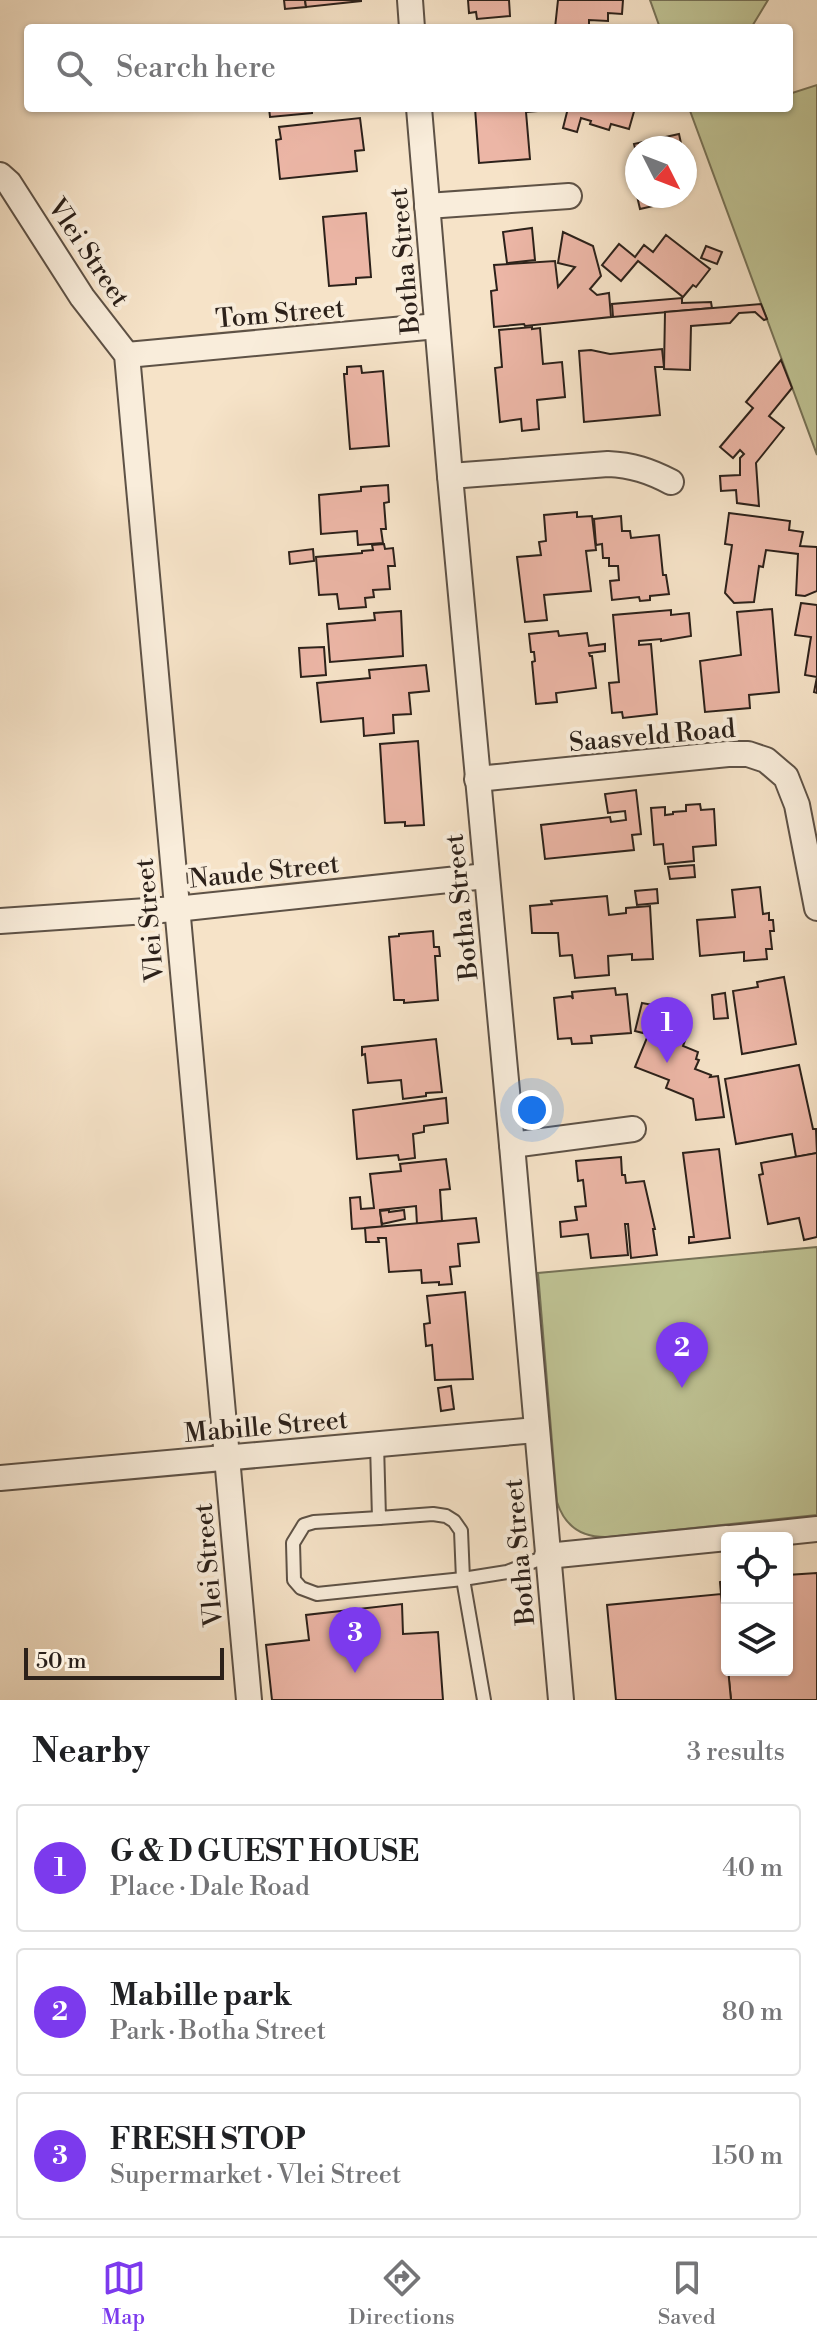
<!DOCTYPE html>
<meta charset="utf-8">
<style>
:root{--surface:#fff;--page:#f2f2f2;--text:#202124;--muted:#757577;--line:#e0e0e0;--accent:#7c3aed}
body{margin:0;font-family:"Libre Bodoni",serif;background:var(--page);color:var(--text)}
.controls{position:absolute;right:24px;bottom:24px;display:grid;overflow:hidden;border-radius:8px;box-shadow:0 2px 6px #0004}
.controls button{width:72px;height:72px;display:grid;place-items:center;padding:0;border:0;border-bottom:2px solid var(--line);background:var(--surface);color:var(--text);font:40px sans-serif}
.compass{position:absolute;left:625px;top:136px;width:72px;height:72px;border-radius:50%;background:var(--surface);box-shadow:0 2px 6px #0004;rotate:132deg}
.scale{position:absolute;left:24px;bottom:20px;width:200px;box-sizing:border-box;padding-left:8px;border:4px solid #2c211a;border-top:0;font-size:22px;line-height:28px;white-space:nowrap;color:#2c211a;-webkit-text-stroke:6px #f9eddb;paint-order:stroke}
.you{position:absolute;left:532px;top:1110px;width:28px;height:28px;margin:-20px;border:6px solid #fff;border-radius:50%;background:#1a73e8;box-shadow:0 0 0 12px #1a73e833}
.badge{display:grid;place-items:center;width:52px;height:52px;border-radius:50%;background:var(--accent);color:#fff;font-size:26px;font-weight:700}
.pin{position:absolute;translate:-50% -66px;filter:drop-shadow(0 2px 4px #0008)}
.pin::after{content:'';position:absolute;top:42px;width:28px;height:24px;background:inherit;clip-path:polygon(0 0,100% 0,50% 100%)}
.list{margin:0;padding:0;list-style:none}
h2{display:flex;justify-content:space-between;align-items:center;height:104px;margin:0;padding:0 32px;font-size:34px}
h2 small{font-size:26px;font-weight:400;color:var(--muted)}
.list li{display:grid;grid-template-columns:52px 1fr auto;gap:24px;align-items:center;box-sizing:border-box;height:128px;margin:0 16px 16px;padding:0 16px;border:2px solid var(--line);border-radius:8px}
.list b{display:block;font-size:30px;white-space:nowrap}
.list p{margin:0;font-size:26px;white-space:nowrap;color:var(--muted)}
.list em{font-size:26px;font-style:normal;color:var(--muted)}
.icon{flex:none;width:44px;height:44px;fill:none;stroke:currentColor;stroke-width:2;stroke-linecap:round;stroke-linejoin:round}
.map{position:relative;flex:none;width:817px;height:1700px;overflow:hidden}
.search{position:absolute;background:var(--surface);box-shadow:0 2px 6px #0004;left:24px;right:24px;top:24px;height:88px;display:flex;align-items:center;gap:20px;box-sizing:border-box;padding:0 28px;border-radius:8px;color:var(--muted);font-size:30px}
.sheet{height:536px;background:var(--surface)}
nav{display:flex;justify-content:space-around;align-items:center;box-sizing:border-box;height:112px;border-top:2px solid var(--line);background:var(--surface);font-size:22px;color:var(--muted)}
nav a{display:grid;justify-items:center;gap:4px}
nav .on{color:var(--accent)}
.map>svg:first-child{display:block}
.green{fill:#bfc394;stroke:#767257;stroke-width:2}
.building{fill:#ecb6a6;stroke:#2c211a;stroke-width:2}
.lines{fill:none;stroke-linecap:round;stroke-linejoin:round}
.lane-casing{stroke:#5e5246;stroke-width:16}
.street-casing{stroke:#5e5246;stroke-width:28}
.lane{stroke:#f9eddb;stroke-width:12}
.street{stroke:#f9eddb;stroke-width:24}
.labels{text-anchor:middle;stroke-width:8;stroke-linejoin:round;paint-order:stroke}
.street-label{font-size:26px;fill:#2c211a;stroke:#f9eddb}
</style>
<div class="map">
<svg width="817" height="1700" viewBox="0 0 817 1700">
<rect width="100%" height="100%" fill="#f6e3c8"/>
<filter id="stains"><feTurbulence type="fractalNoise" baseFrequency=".0025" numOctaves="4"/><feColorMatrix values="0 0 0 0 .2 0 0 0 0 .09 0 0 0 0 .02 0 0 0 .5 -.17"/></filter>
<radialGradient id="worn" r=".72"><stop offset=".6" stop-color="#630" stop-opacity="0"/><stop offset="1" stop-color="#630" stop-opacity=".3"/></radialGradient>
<g class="green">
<path d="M650,0H768L751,28H660Z"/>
<path d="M817,85V455L689,108H789V94Z"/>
<path d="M817,1247V1515L608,1537C582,1538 565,1527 557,1502L538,1273Z"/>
</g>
<g class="building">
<path d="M284,0H305L306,7L285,9Z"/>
<path d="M305,0H361V1L306,7Z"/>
<path d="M468,0H509L510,16L477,19L476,12L469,13Z"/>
<path d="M558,0H623L622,14L608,13V21L589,20V28H555Z"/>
<path d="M269,108H312V113L270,117Z"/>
<path d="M475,108H549V110L526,112L530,159L479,163Z"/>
<path d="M568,108L582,109L635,108L629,129L611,124L609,130L590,124L591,121L581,118L577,132L563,128Z"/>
<path d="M360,118L364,150L355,151L357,171L280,179L276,140L281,139L279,127Z"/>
<path d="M679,134L682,148H637V174L633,157L637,156L634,144Z"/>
<path d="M637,196H661L662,204L640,209Z"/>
<path d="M366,213L371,277L356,278V284L329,286L323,217Z"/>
<path d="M532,228L535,260L507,263L503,232Z"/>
<path d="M563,232L593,246L601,276L590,289L597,295L609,293L611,317L525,326L524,324L494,327L491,291L497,290L494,265L555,261L558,287L575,267L558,263Z"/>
<path d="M666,235L710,269L696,287L693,285L683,297L638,261L621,281L602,265L619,244L635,257L644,245L653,252Z"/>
<path d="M706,246L722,252L717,264L701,258Z"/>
<path d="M682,298V303L711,302L712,308L613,317L612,304Z"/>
<path d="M761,304L767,319L764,320L755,312L739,313L730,323L691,326L690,370L664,369L665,312Z"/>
<path d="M532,327V329L540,328L543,364L562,362L565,397L537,400L539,429L522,431L521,419L500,422L495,368L502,367L499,330Z"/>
<path d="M662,349L664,367H655L660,415L584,422L579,351L591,350L610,354Z"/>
<path d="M781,360L792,388L769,416L784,428L756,463L759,506L737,503L736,490L721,491L720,476L740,475V458L744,454L740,450L733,458L720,447L753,408L746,402Z"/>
<path d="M361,366L362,373L383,371L389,446L350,449L344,374H347V367Z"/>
<path d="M388,485L389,502L384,503L386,529H381L383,543L358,545L357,531L321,534L319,495L361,491V487Z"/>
<path d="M577,512V517L592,516L596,550L586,551L591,591L544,595L547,620L525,622L517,557L541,555L539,542L546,541L544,515Z"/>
<path d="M729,513L790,521L789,530L803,532L800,546L817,547V591L805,596L796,595L798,554L766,550L763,567L759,566L754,602L734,603L725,593L732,545L725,544Z"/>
<path d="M621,516L622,531H630L631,538L659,535L663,575H666L669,594L650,596V600L640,601L639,597L612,600L610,581L619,580L618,566H609V558H603L602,544L596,545L594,519Z"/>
<path d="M384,544L385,549L393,548L395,566H388L390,589L373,590L374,597L365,598L366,607L339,609L337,594L319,595L316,557L362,553V551L373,550L372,545Z"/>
<path d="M313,549L314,561L290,564L289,552Z"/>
<path d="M801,603L817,605V693L814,692L817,677L805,675L811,637L795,635Z"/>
<path d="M772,609L779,692L749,695L750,708L705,712L700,661L741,655L737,612Z"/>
<path d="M671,610V615L689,613L691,636L661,641V639L639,641V645L651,644L657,714L623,718L622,712L612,713L609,683L619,682L613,615Z"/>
<path d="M401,611L403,656L330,662L327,624L375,620L374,613Z"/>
<path d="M558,631L559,636L587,633L589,646L605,644V651L589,653L590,656H592L596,688L556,693L557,702L536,704L532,662L535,661L534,652H531L529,634Z"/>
<path d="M324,647L326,675L301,677L299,648Z"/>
<path d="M426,665L429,691L409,693L411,714L393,715L394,733L364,736L363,718L321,722L317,683L370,678L369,670Z"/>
<path d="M418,741L424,825L405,826V822L385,823L380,744Z"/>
<path d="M636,790L641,834L632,835L634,850L545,859L541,825L610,817L611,822L626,820L625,811L608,813L605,794Z"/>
<path d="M700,804L701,810L714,809L716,845L693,847L694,861L665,864L663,844L654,845L651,808L665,807V815L673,814V812L686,811V805Z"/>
<path d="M694,865L695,877L670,879L668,867Z"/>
<path d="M760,887L763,914L769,913V920H773L774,931H770L772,949H766L767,959L744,961V952L700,956L697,920L735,917L732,890Z"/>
<path d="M657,889L658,903L637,905L635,891Z"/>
<path d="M607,896L609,915L626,913V908L650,906L653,959L632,960V954L608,956L609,975L575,978L572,955L560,956L558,933H532L530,906L552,904L551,901Z"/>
<path d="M433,931L434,947H439L440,956H435L438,1000L404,1003V1000H394L389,937L399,936V934Z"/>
<path d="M784,977L796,1044L742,1054L733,991L758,987L757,982Z"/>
<path d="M615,988L616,995L627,994L631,1033L591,1036L592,1043L572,1044L571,1038L558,1039L554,998L571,996L573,999L572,992Z"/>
<path d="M725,993L728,1018L714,1019L712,995Z"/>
<path d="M642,1003L653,1005L648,1025H646L643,1033L635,1031Z"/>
<path d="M660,1006L681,1014L677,1025L689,1030L683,1046L698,1052L696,1059L699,1060L695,1069L711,1075L710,1077L718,1076L724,1117L696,1120L693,1099L666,1088L669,1080L635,1067Z"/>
<path d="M436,1039L442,1092L426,1093V1096L403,1099L401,1080L368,1083L365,1054L362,1055V1047Z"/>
<path d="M799,1065L813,1129H816L817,1153L796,1157L792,1134L736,1144L725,1079Z"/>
<path d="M446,1098L448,1123L424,1126V1132L413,1134L415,1158L399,1160L398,1155L357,1159L353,1110Z"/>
<path d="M719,1149L730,1238L689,1243V1237H694L683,1153Z"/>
<path d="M817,1153V1237L804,1240L799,1218L768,1224L759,1175L763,1174L761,1163Z"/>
<path d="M621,1157L622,1175H625L626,1183L644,1181L655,1229H653L657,1255L631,1258L628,1224H625L628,1255L591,1258L588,1234L561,1237L560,1222L577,1220L575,1207L586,1206L583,1180L578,1181L576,1161Z"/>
<path d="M446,1159L450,1189L440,1190L442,1221L417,1224L416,1206L380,1210L382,1227L352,1229L350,1198L360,1197L361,1209L374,1208L370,1174L401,1171L400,1164Z"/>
<path d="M389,1210V1212L404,1210L405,1219L382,1224L380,1211Z"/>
<path d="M476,1218L479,1242L458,1244L460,1266L450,1267L452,1284L439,1285V1282L422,1283L421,1270L389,1272L386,1238H378L379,1242H366L365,1228Z"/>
<path d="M465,1292L473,1379L435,1380L432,1345L426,1346L424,1324L430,1323L427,1296Z"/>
<path d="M451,1386L454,1409L441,1411L438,1388Z"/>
<path d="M817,1573V1700H731L728,1670H787V1575Z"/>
<path d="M727,1581V1661L720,1582Z"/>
<path d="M721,1594L731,1700H616L607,1605Z"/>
<path d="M402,1604L403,1634L438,1632L443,1700H272L266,1645L309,1640L306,1615Z"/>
</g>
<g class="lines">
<defs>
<g id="lane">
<path d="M377,1444L379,1518L433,1514L446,1516L454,1521L461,1531L463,1579L484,1700"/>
<path d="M379,1518L314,1522L304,1525L293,1543L294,1580L301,1588L317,1594L463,1579L507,1572L547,1556"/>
</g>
<g id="street">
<path d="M410,0L412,28"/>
<path d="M419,108L450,476L512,1145L561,1700"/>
<path d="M0,175L9,183L82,297L127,355L249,1700"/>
<path d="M427,206L569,196"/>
<path d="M127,355L437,326"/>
<path d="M450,476L608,464C632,465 650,471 671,482"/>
<path d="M477,779L728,754H748L766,760L786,777L797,805L817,908"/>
<path d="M0,921L176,909L486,876"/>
<path d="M512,1145L633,1129"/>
<path d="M0,1478L536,1430"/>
<path d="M731,1538L817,1529"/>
<path d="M547,1556L727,1538"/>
</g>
</defs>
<use href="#lane" class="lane-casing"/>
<use href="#street" class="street-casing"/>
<use href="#lane" class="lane"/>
<use href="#street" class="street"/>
</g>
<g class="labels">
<g class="street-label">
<text transform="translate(89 252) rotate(56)" y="9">Vlei Street</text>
<text transform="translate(404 261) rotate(-95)" y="9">Botha Street</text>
<text transform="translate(280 313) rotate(-5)" y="9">Tom Street</text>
<text transform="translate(652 735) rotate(-5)" y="9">Saasveld Road</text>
<text transform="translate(264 871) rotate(-6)" y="9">Naude Street</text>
<text transform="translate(461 907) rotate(-96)" y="9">Botha Street</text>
<text transform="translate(149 920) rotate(-95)" y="9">Vlei Street</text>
<text transform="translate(266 1426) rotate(-5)" y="9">Mabille Street</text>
<text transform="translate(519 1552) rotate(-95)" y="9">Botha Street</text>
<text transform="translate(208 1565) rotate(-95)" y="9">Vlei Street</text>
</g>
</g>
<rect width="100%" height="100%" filter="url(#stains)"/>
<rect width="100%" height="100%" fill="url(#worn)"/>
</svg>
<div class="controls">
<button><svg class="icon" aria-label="locate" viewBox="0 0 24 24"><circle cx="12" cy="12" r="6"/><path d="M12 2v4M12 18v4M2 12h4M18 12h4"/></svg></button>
<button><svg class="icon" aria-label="layers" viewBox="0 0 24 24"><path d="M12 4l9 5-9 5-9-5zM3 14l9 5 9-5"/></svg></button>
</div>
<svg class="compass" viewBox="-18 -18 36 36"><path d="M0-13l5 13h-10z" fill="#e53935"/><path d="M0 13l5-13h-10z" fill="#757577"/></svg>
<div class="scale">50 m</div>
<div class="you"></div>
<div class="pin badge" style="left:667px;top:1063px">1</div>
<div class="pin badge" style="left:682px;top:1388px">2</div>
<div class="pin badge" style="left:355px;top:1673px">3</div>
<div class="search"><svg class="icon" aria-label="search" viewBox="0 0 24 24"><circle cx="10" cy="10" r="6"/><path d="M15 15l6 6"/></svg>Search here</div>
</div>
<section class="sheet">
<h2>Nearby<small>3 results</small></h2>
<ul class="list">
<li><span class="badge">1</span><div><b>G &amp; D GUEST HOUSE</b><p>Place · Dale Road</p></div><em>40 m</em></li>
<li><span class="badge">2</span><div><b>Mabille park</b><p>Park · Botha Street</p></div><em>80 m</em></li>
<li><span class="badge">3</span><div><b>FRESH STOP</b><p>Supermarket · Vlei Street</p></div><em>150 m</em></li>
</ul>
</section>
<nav>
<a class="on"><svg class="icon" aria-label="map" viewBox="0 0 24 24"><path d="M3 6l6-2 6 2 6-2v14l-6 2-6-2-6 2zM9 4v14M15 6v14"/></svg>Map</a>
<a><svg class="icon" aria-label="directions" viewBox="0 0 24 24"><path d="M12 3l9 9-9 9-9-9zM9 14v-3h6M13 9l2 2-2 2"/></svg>Directions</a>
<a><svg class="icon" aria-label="saved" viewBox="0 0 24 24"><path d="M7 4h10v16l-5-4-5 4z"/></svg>Saved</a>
</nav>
